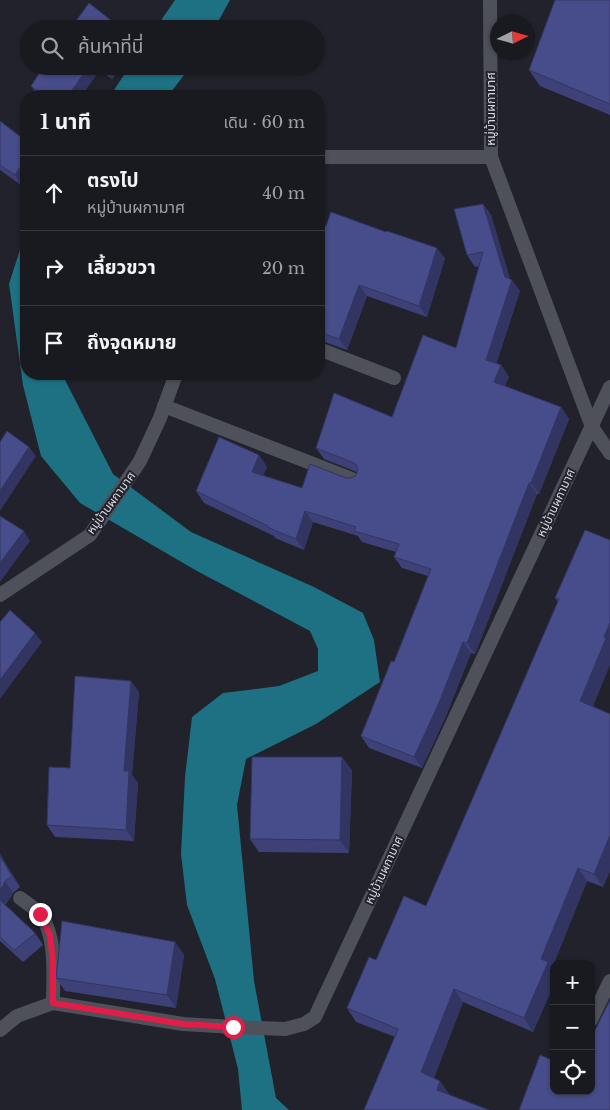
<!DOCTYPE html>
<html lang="th">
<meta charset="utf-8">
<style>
:root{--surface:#191a20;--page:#26272d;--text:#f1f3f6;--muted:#9fa1a5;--line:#37383e}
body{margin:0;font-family:"Libre Baskerville","Noto Sans Thai",serif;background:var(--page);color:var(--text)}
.controls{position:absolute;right:15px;bottom:15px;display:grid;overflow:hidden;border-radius:10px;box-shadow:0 1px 4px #0004}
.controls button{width:45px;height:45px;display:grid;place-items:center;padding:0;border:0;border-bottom:1px solid var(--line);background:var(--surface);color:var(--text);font:25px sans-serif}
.compass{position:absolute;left:490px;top:15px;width:45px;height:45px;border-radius:50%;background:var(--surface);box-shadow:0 1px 4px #0004;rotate:85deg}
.stop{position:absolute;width:15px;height:15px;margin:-11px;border:4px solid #e11d48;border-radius:50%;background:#fff}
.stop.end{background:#e11d48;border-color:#fff;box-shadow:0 1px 5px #0008}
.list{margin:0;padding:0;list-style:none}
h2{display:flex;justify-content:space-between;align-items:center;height:65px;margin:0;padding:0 20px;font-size:21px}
h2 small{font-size:16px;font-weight:400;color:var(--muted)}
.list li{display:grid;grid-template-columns:32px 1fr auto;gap:15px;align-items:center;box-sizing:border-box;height:75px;padding:0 20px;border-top:1px solid var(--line)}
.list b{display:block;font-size:19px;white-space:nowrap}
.list p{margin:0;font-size:16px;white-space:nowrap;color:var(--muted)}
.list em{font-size:16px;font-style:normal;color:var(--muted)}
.icon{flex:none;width:28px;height:28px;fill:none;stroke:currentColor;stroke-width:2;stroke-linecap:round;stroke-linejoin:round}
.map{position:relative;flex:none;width:610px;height:1110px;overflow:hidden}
.search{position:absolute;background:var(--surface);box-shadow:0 1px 4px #0004;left:20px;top:20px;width:305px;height:55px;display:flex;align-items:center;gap:12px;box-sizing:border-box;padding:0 18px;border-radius:28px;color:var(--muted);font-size:19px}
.panel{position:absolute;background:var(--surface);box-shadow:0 1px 4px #0004;left:20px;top:90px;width:305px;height:290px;border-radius:20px}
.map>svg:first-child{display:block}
.water{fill:#1d7182}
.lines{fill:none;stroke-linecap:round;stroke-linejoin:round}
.minor{stroke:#4e505a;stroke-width:14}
.wall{fill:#3d4177}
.shaded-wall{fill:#323561}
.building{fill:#474c8a;stroke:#323561}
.route{stroke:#e11d48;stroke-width:6}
.labels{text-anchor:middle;stroke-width:4;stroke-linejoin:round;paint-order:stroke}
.street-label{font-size:12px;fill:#d8d9df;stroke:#21222b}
</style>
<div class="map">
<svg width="610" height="1110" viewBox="0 0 610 1110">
<rect width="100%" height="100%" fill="#21222b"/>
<g class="water">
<path d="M175,0H230L214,29H155Z"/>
<path d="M130,66H191L168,96H110Z"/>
<path d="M26,231V374H62L113,474L191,532L314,587L363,613L374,640L380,682L316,724L246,759L237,805L254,981L276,1098L289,1110H242L238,1069L215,979L187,905L181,854L185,777L192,717L223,693L279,686L318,671V649L310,631L197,571L80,503L41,456L23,385L9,284Z"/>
</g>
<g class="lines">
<g class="minor">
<path d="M490,0L491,157L592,427L610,453"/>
<path d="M319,157H491"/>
<path d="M319,349L394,378"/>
<path d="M164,406L357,481"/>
<path d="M0,595L90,535L140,461L160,418L176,374"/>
<path d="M20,898C27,903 36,909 41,915C57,938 53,976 53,1003"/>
<path d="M591,1020L610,981"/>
<path d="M0,1030L17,1016L53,1003L183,1024L233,1027L285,1029L304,1024L315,1017L610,387"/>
</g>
</g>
<g class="wall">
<path d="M610,0V115L540,86L529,70Z"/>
<path d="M44,66H122L112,79L100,70L81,96H38L31,86Z"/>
<path d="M0,121L26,141V178L21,185L0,170Z"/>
<path d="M483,204L491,215L510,279L520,291L496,364L501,365L509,377L505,386L561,407L569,419L539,494H537L475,654L471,653L446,716L422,768L369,748L361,736L394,662L428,576L402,568L394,557L396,552L362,542L358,536L313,522L304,550L275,538L274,536L204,503L196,491L259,455L267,467L263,475L302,488L351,478L355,476L357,472L324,459L316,448L392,417L456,348L480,266L475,267L467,255Z"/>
<path d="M319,222L326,226L445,258L427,317L367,296L347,350L322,341H319Z"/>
<path d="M585,530L593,706L610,714V871L603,887L587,881L552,968L554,970V984L533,1032L463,1002L434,1078L364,1110L395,1037L356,1022L347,1008L376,960L426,906L558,602L555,598Z"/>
<path d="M139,692L132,775L138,783L134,841L55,837L47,825L70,768Z"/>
<path d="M352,770L349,853L259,852L250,839Z"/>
<path d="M0,854L20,887L13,893L11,897L5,905L34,932L42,943L43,945L23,962L0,941Z"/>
<path d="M175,942L184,955L176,1008L65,991L56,978Z"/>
</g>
<g class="shaded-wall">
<path d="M89,66H97L100,70L81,96H68Z"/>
<path d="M108,66H122L112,79L106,70Z"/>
<path d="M26,158V178L21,185L15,175Z"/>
<path d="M483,204L491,215L511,283L512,280L520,291L494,371L486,360L505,277Z"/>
<path d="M437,248L445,258L427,317L419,306Z"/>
<path d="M359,285L367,296L347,350L339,339Z"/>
<path d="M501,365L509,377L502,393L494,382Z"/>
<path d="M561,407L569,419L539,494L531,483Z"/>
<path d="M29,447L36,456L0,511V491Z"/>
<path d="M259,455L267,467L260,483L252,472Z"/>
<path d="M529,483L537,494L475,654L467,643Z"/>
<path d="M305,511L313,522L304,550L296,539Z"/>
<path d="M24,531L30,541L0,582V563Z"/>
<path d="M610,623V665L590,714L580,701Z"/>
<path d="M35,633L42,642L0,699V680Z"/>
<path d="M463,642L471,653L446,716L422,768L414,757Z"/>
<path d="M131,681L139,692L132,775L138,783L134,841L126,830L124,771Z"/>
<path d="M342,757L352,770L349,853L340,840Z"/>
<path d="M610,835V871L603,887L594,874Z"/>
<path d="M0,854L20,887L12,876L0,856Z"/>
<path d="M578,868L587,881L552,968L554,970V984L533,1032L524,1018L541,959Z"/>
<path d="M5,881L13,893L11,897L3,907L0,902V889Z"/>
<path d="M175,942L184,955L176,1008L167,995Z"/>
<path d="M454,989L463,1002L431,1085L421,1072Z"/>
<path d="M440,1081L450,1095L437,1090Z"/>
</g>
<g class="building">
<path d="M555,0H610V104L529,70Z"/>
<path d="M89,3L122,29H70Z"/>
<path d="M44,66H89L68,96H44L31,86Z"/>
<path d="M101,66H108L106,70Z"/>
<path d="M0,121L26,141V158L15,175L0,165Z"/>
<path d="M483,204L505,277L512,280L486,360L501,365L494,382L561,407L531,483H529L467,643L463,642L438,705L414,757L361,736L391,661L394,662L431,569L394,557L399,544L354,531L356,527L305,511L296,539L267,527L268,526L196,491L219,437L259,455L252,472L302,488L310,464L346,478H351L355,476L357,473L358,469L356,464L352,462L316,448L334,393L392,417L423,335L456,348L483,252L467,255L454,209Z"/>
<path d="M331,212L386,232L387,231L437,248L419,306L359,285L339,339L319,332V222L326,226Z"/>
<path d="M7,431L29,447L0,491V442Z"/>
<path d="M0,516L24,531L0,563Z"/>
<path d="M585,530L610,540V623L604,637L606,638L580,701L610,714V835L594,874L578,868L541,959L548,962L524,1018L454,989L421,1072L440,1081L437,1090L489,1110H364L398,1029L347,1008L369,957L376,960L404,896L426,906L559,599L555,598Z"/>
<path d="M10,610L35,633L0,680V622Z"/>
<path d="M75,676L131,681L124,771H129L126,830L47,825L49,767L70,768Z"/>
<path d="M252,757H342L340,840L250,839Z"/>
<path d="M0,856L12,876L5,881L3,886L0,889Z"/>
<path d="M0,900L34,932L35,934L14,950L0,937Z"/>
<path d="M62,921L175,942L167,995L56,978Z"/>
<path d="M610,1000V1110H519L540,1055L554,1061V1091H591V1038Z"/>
</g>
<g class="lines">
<path class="route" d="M40,914L50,935L53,961V1003L183,1024L233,1027"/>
</g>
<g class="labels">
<g class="street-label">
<text transform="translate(491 109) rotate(-90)" y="4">หมู่บ้านผกามาศ</text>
<text transform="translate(111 503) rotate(-54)" y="4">หมู่บ้านผกามาศ</text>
<text transform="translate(556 503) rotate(-65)" y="4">หมู่บ้านผกามาศ</text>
<text transform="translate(384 870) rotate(-65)" y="4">หมู่บ้านผกามาศ</text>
</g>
</g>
</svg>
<div class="controls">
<button>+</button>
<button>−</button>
<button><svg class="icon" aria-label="locate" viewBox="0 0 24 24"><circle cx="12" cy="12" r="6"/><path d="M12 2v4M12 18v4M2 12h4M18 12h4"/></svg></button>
</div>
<svg class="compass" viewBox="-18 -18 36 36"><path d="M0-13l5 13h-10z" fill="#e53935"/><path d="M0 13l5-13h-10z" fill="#9fa1a5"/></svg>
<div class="stop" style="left:233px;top:1027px"></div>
<div class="stop end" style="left:40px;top:914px"></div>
<div class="search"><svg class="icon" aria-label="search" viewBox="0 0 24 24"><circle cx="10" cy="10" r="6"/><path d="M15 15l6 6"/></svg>ค้นหาที่นี่</div>
<section class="panel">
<h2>1 นาที<small>เดิน · 60 m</small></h2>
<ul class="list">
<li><svg class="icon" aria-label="ahead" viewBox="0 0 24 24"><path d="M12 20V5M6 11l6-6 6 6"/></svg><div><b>ตรงไป</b><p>หมู่บ้านผกามาศ</p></div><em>40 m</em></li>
<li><svg class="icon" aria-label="right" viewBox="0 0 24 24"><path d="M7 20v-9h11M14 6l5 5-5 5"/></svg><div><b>เลี้ยวขวา</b></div><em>20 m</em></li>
<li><svg class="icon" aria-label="arrive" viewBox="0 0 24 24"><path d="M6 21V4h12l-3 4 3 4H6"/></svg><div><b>ถึงจุดหมาย</b></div></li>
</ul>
</section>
</div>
